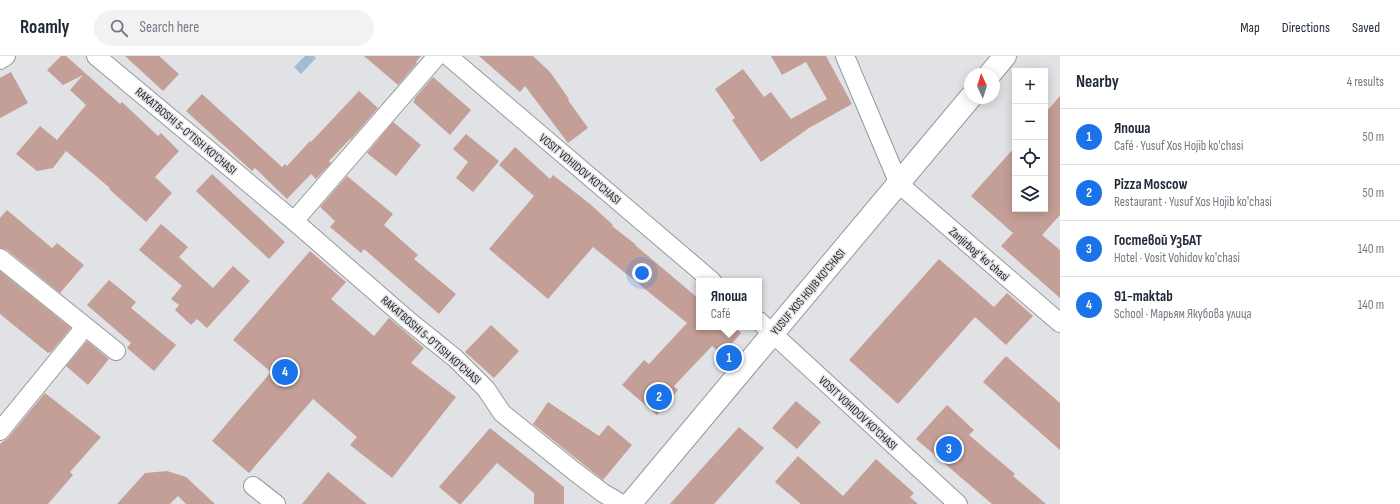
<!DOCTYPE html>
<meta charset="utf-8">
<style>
:root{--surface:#fff;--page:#f2f2f3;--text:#1f2937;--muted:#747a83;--line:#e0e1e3;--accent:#1a73e8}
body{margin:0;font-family:"Sofia Sans Condensed",sans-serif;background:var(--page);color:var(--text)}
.controls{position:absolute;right:12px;top:12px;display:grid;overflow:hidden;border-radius:0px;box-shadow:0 2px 10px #0003}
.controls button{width:36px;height:36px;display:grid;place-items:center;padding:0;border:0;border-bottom:1px solid var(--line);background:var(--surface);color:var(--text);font:20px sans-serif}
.compass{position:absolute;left:964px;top:12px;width:36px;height:36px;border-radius:50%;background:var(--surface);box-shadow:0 2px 10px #0003;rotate:356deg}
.you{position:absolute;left:642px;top:217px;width:14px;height:14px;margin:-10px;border:3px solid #fff;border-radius:50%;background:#1a73e8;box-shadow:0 0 0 6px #1a73e833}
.badge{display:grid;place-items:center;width:26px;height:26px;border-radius:50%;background:var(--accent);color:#fff;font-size:13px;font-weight:700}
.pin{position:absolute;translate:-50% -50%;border:2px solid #fff;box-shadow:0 1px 4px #0006}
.popup{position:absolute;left:696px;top:222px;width:66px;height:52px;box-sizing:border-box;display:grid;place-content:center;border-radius:0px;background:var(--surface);filter:drop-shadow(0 1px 3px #0005);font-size:13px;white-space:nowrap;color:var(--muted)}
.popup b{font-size:15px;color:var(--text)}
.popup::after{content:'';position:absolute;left:50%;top:100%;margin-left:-8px;border:8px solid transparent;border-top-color:var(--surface)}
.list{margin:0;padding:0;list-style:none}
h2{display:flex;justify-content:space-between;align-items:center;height:52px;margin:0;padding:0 16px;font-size:17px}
h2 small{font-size:13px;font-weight:400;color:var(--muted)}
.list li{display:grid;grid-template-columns:26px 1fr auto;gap:12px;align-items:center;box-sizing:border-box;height:56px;padding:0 16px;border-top:1px solid var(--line)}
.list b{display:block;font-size:15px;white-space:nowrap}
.list p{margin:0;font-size:13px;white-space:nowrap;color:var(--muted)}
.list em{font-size:13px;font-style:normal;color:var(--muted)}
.icon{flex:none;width:22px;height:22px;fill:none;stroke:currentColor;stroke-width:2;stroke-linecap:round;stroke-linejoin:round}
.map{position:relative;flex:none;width:1060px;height:448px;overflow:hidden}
header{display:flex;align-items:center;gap:24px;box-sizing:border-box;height:56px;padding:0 20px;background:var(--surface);border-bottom:1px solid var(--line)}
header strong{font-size:19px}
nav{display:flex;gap:22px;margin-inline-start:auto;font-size:14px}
.search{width:280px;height:36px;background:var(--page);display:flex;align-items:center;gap:10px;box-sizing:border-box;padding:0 14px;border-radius:22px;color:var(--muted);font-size:15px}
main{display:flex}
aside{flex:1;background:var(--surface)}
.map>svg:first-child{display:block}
.water{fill:#a1bcd4}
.building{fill:#c49f97}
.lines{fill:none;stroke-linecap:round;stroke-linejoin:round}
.street-casing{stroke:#96989b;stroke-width:20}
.secondary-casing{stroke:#96989b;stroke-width:24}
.street{stroke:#fff;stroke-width:18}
.secondary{stroke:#fff;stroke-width:22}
.labels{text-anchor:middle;stroke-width:3;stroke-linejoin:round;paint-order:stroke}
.street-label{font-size:12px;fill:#262728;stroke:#e0e2e5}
</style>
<header>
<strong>Roamly</strong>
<div class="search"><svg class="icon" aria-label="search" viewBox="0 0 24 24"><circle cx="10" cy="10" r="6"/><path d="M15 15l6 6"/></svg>Search here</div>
<nav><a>Map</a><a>Directions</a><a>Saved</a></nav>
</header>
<main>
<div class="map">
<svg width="1060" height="448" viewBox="0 0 1060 448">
<rect width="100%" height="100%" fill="#e0e2e5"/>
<path class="water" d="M305,0H314L316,2L301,18L294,11Z"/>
<g class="building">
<path d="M61,0H66L120,48L122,46L158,80L161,77L179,95L155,121L172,137L146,166L109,133L110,132L66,95L53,112L37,115L16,98L40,70L57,84L86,49L70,34L83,19L63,29L47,14Z"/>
<path d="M125,0H159L179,18L163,35Z"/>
<path d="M364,0H421L416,6L417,7L398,29Z"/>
<path d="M479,0H533L550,16L569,43L568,44L588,72L568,87L525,30L520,36Z"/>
<path d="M771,0H826L852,48L809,72L761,106L732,64L735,62L715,33L743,13L764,41L771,36L791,63L827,43L806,6L782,19Z"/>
<path d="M11,16L28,47L0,62V22Z"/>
<path d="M433,21L471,54L450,79L413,46L415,43H414Z"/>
<path d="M359,35L378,52L351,83H350L329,105L331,107L316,123L311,118L287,143L255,112L252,115L186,55L202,38L282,111L285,108L287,110L310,85L311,86Z"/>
<path d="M1060,40V159L1042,179L1060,194V242L1001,190L1013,177L971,140L1015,91V153H1045V57Z"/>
<path d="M393,66L421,89L396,120L367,97Z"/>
<path d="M466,78L499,105L473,136L456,122L468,106L453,93Z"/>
<path d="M515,91L550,123L553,119L590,148L613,169L612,170L635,188V189L699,243V271H734L741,277L722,299L712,290L674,330L678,334L657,359L622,329L644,304L649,308L687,267L593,191L548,243L489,193L534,140L499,109Z"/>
<path d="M212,118L285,186L269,203L196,135Z"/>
<path d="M347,120L393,158L384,169L418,199L414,203L456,238L439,258L364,193L361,197L330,171L335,165L320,151Z"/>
<path d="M7,154L52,192L57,187L84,209L60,237L7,194L0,192V162Z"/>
<path d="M161,168L188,191L179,201L213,232L233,210L250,225L207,272L197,263L191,269L175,254L179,249L171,243L182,230L139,194Z"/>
<path d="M310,195L346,226L331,243L374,280L389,262L424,292L411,307L456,341L392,422L350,389L357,381L313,343L249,417L212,385L271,316L233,284Z"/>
<path d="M939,203L994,251L1007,237L1033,260L1006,289L975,261L898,348L849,304Z"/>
<path d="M0,215L71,272L50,297L49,296L48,297L0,258Z"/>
<path d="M109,224L136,246L131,252L176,289L154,315L127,292L131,287L87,249Z"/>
<path d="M491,269L519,295L494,322L465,296Z"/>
<path d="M87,285L109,303L88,329L66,310Z"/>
<path d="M1006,300L1060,347V394L983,326Z"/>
<path d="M45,337L101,381L70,416L73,419L48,448H0V388L8,382Z"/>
<path d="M796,345L821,366L797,393L772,372Z"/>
<path d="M548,346L599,380L608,369L632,389L603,424L533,368Z"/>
<path d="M947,349L974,374L969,379L1015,418L1013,420L1046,448H992L916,383Z"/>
<path d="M739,371L764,392L723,438L714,448H670Z"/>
<path d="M490,372L564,431V448H534V437L497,407L461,448H459L439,431Z"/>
<path d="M798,400L843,440L876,403L914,437L910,441L918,448H801L775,426Z"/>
<path d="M167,415L186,421L215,448H186L178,440L170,448H117L145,417Z"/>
<path d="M328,416L367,448H302Z"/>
</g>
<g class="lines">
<defs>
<g id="street">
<path d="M96,0L294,165L409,265L455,302L486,333L502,357L574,415L603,437L622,448"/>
<path d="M448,0L712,225"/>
<path d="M845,0L899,128L1060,267"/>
<path d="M0,4L6,0"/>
<path d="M294,165L437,0"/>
<path d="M0,202L116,295"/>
<path d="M759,265L958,448"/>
<path d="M0,375L85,271"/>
<path d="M253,430L276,448"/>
</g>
<g id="secondary">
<path d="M990,18L1005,0"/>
<path d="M630,448L970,42"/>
</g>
</defs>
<use href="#street" class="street-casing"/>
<use href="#secondary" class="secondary-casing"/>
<use href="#street" class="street"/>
<use href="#secondary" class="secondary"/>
</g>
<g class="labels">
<g class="street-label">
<text transform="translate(186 75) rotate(40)" y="4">RAKATBOSHI 5-O'TISH KO'CHASI</text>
<text transform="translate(580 113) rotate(40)" y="4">VOSIT VOHIDOV KO'CHASI</text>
<text transform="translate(979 198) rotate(41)" y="4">Zanjirbogʻ koʻchasi</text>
<text transform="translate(808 236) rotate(-50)" y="4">YUSUF XOS HOJIB KO'CHASI</text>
<text transform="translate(431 284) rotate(41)" y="4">RAKATBOSHI 5-O'TISH KO'CHASI</text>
<text transform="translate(858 357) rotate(43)" y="4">VOSIT VOHIDOV KO'CHASI</text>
</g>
</g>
</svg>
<div class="controls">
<button>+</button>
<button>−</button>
<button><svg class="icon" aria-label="locate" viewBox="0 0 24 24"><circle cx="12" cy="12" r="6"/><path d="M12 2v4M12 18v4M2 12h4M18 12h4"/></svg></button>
<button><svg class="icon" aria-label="layers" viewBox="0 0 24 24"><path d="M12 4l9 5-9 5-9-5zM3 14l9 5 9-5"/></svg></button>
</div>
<svg class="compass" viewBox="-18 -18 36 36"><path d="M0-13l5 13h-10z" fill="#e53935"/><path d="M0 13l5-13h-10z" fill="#747a83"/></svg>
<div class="you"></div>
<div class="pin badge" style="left:729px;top:302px">1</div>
<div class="popup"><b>Япоша</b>Café</div>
<div class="pin badge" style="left:659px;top:341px">2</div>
<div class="pin badge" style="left:949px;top:393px">3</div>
<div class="pin badge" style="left:285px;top:316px">4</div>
</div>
<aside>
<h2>Nearby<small>4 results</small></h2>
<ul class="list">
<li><span class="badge">1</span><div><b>Япоша</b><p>Café · Yusuf Xos Hojib ko'chasi</p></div><em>50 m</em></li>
<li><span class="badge">2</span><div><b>Pizza Moscow</b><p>Restaurant · Yusuf Xos Hojib ko'chasi</p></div><em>50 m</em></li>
<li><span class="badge">3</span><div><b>Гостевой УзБАТ</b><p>Hotel · Vosit Vohidov ko'chasi</p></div><em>140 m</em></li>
<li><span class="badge">4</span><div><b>91-maktab</b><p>School · Марьям Якубова улица</p></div><em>140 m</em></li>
</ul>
</aside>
</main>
